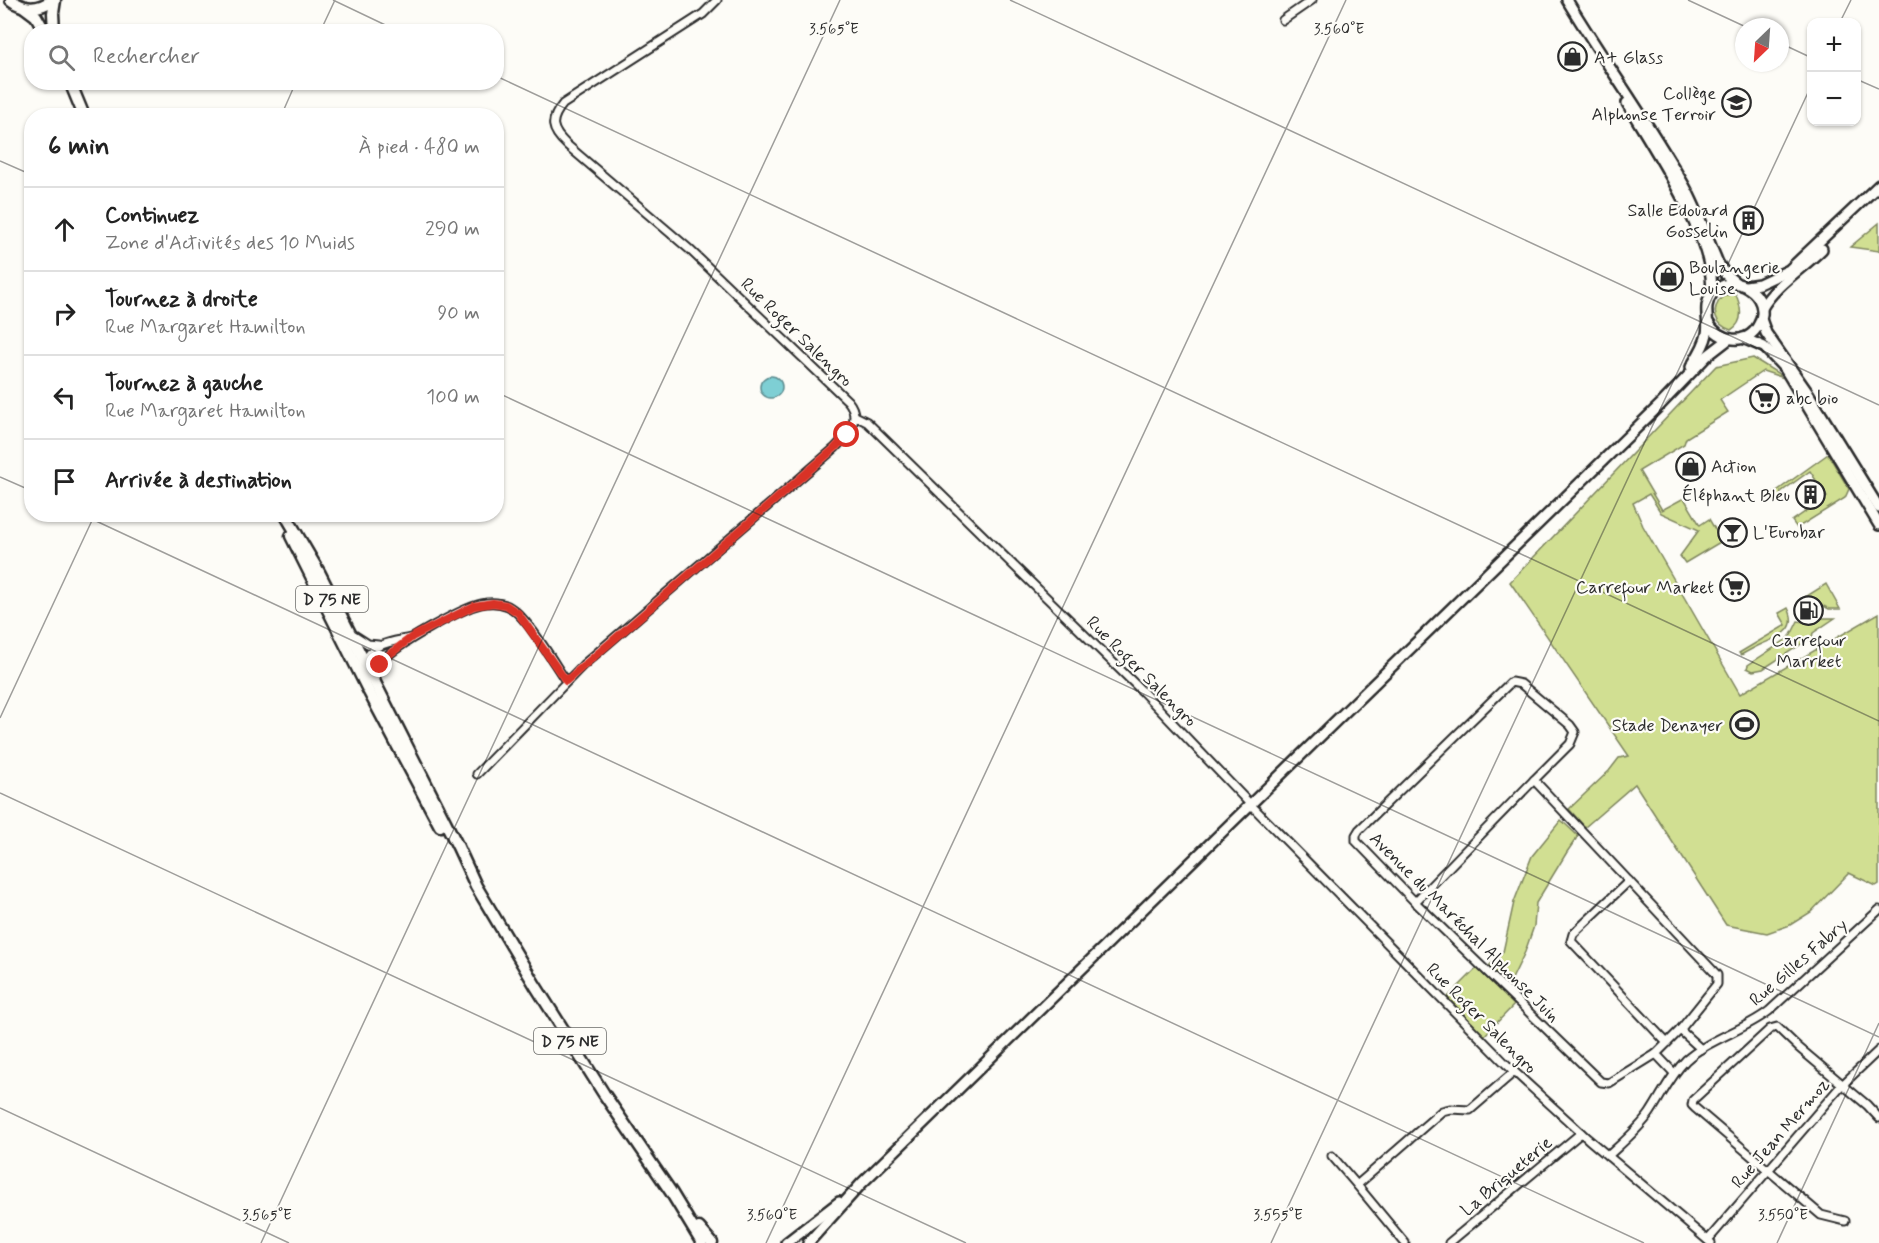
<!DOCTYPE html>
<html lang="fr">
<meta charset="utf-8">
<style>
:root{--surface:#fff;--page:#f6f6f6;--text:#222;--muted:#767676;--line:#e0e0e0}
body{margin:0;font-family:Mynerve,sans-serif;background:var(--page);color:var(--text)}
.controls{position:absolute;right:18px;top:18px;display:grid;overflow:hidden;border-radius:12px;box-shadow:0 2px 4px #0004}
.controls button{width:54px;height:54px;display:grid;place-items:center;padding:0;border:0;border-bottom:2px solid var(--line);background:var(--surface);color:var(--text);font:30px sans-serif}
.compass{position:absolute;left:1735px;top:18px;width:54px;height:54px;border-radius:50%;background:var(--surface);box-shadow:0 2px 4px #0004;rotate:205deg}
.stop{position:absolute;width:18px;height:18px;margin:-14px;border:4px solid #d93025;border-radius:50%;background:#fff}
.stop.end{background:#d93025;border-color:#fff;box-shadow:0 2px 6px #0008}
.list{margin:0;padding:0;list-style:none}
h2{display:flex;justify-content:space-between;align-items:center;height:78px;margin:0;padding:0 24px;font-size:26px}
h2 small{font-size:20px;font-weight:400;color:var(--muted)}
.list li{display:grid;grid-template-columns:39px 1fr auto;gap:18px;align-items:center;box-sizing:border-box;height:84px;padding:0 24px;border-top:2px solid var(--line)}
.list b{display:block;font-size:22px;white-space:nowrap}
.list p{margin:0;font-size:20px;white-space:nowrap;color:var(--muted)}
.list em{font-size:20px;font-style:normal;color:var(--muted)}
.icon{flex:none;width:33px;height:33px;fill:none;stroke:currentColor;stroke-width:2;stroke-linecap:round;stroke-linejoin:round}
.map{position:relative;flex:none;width:1879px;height:1243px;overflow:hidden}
.search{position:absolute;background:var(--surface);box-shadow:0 2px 4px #0004;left:24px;top:24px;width:480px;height:66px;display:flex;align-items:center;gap:15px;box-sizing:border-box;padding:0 21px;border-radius:24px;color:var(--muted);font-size:22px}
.panel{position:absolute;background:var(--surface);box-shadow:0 2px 4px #0004;left:24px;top:108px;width:480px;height:414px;border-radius:24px}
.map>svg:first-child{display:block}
.green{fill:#d1df92;stroke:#7e855e;stroke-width:1.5}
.water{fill:#7ecfd4;stroke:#5d8d90;stroke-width:1.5}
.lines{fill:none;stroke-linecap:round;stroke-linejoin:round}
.street-casing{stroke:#2b2b2b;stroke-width:11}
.secondary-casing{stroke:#2b2b2b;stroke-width:14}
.primary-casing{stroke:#2b2b2b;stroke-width:15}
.street{stroke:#fdfcf7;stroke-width:7}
.secondary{stroke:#fdfcf7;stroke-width:9}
.primary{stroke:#fdfcf7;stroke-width:10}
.route{stroke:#d93025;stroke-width:8}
.ticks{fill:none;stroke:#2b2b2b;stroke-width:1.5;stroke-opacity:0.45}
.labels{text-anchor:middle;stroke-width:4.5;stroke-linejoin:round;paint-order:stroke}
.shield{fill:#fdfcf7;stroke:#6a6a68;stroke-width:1.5}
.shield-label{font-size:16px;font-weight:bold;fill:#2b2b2b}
.poi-label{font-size:18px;fill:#2b2b2b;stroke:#fdfcf7;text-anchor:start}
.street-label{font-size:18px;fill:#2b2b2b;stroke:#fdfcf7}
.ticks-label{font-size:15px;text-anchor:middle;fill:#2b2b2b;stroke:#fdfcf7;stroke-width:4.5;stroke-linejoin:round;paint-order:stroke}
</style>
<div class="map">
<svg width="1879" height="1243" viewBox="0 0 1879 1243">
<rect width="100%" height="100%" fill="#fdfcf7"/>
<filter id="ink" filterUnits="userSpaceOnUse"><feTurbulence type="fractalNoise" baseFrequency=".0167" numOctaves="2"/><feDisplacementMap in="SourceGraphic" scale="12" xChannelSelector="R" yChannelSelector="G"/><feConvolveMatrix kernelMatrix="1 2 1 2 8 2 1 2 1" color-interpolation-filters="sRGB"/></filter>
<g filter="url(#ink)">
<g class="green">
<path d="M1879,223V251L1850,247Z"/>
<path d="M1735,293C1741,305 1745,322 1731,330C1715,325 1710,310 1722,297Z"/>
<path d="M1753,358L1779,374L1781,377L1763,371L1720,400L1728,412L1686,438L1684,444L1639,471L1662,510L1684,498L1700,525L1709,519L1722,541L1685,563L1680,556L1699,530L1661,513L1649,494L1633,503L1643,526L1740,694L1879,613V884L1876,886L1849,873L1811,912L1790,925L1767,933L1726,925L1635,784L1585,827L1569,809L1609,771L1619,758L1629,756L1510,582L1716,366Z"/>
<path d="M1828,454L1849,489L1845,498L1797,528L1792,521L1827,497L1810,471L1781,492V496L1777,499L1774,493Z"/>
<path d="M1826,584L1840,609H1829L1820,604L1799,601Z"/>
<path d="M1788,608C1800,631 1778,637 1762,644C1755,647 1748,651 1741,655L1739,653L1786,625L1779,613Z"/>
<path d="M1823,618H1835L1813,633L1812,637L1763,669L1753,671L1747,668L1748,665L1787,639L1791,635L1798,621L1811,623Z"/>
<path d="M1561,820L1578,836L1567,852L1536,903L1534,926L1525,952L1509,985L1489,966L1503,952L1514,902L1532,856Z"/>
<path d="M1477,968L1514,1005L1483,1037L1446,999Z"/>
</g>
<circle class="water" cx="771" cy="387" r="11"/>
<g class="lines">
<defs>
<g id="street">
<path d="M1283,20L1312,0"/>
<path d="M855,416L867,422L1142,691L1251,805L1507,1065L1588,1139L1711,1243"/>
<path d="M354,635L368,644L378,645"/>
<path d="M364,662C372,643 392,642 410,638"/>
<path d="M376,683C375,674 377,668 382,661C396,645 460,609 481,604C490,602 499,602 508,606C527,616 553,662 566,681"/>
<path d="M477,774L583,665L835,448C849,434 862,418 848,401L689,249L567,145C551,130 549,121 563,104L703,14L717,0"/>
<path d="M1629,881L1573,934L1571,941L1667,1043"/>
<path d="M1415,902L1534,780"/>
<path d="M1656,1054L1609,1083L1601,1082L1415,902L1356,841V835L1359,830L1511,682L1521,684L1570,725L1575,732L1570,744L1534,780L1717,975V984L1680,1030"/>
<path d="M1674,1073L1656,1054L1680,1030L1701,1049"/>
<path d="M1332,1156L1357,1185"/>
<path d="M1608,1156C1623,1142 1639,1129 1650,1113C1662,1095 1670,1076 1686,1060C1711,1038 1743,1031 1769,1011L1879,910"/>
<path d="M1845,1221L1821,1215L1695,1108L1692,1105L1693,1100L1770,1029L1777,1027L1798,1047L1867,1105L1879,1118"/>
<path d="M1708,1240L1839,1088L1879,1050"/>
<path d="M1405,1243L1357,1185L1442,1111L1450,1109L1470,1110L1514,1072"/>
<path d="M1449,1243L1581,1133"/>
</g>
<g id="secondary">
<path d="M1567,0C1605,63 1649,123 1685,187C1698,211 1707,238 1718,263L1725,274L1736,283"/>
<path d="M1627,103C1653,148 1719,244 1711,295"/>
<path d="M1746,286L1759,284L1789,270L1879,185"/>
<path d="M1762,308C1776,284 1802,269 1822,249"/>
<path d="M1761,319L1766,333L1808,393L1879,508"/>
<path d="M1743,338L1764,347L1785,369L1879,525"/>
<path d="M1691,367C1697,357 1705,345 1707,334C1710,320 1702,307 1712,294C1732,268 1774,295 1759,324C1748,347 1718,342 1708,322"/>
<path d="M786,1243L839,1202"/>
<path d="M808,1243L862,1183L1661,404L1707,356L1729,339"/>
</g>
<g id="primary">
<path d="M11,0C24,10 39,10 52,0"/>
<path d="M24,7L36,16L45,32"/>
<path d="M54,32L53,13L55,0"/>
<path d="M70,82L84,116"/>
<path d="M285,514L319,572L458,847L476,886L535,985L604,1094L671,1192L702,1243"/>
<path d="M291,536L369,692L440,826"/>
<path d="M699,1228L712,1243"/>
</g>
</defs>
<use href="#street" class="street-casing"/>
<use href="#secondary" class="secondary-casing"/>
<use href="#primary" class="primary-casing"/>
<use href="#street" class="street"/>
<use href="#secondary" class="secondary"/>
<use href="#primary" class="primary"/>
</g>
</g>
<g class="lines" filter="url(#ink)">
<path class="route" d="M380,665L386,657L412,637L474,606L493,603L506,605L518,613L566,681L835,448L847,435"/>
</g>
<path class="ticks" d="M333,0L400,32M1010,0L1879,405M1688,0L1746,27M1840,22L1851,0M320,32L335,0M1780,43L1812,58M496,76L1879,721M1856,79L1879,89M281,116L296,82M0,161L32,175M496,392L1879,1037M0,477L32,491M81,514L1644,1243M0,718L95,514M0,793L966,1243M0,1108L289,1243M261,1243L840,0M766,1243L1346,0M1271,1243L1812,84M1777,1243L1879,1023"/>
<defs>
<symbol id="shop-ring" viewBox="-11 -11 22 22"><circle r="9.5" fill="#fdfcf7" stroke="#2b2b2b" stroke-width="1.5"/><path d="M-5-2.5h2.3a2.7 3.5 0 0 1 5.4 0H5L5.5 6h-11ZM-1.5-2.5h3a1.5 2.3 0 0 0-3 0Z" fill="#2b2b2b"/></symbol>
<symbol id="school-ring" viewBox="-11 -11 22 22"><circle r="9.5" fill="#fdfcf7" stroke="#2b2b2b" stroke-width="1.5"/><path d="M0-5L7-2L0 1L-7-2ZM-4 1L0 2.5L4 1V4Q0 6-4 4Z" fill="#2b2b2b"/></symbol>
<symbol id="building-ring" viewBox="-11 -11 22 22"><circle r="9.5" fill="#fdfcf7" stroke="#2b2b2b" stroke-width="1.5"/><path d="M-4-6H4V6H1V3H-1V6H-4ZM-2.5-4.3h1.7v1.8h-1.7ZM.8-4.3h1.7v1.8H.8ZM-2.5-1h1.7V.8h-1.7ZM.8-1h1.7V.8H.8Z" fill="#2b2b2b"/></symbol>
<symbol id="supermarket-ring" viewBox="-11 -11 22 22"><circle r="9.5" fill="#fdfcf7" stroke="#2b2b2b" stroke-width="1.5"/><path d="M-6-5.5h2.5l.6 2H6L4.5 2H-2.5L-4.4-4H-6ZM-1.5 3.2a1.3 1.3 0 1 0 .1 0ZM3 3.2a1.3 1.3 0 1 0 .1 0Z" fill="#2b2b2b"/></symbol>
<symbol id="bar-ring" viewBox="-11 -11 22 22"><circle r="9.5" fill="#fdfcf7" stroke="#2b2b2b" stroke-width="1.5"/><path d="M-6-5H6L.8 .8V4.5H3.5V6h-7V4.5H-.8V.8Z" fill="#2b2b2b"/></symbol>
<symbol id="fuel-ring" viewBox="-11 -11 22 22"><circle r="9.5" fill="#fdfcf7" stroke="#2b2b2b" stroke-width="1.5"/><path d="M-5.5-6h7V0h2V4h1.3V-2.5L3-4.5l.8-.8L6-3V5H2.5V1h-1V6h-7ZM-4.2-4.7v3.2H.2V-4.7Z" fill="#2b2b2b"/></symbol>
<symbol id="stadium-ring" viewBox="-11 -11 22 22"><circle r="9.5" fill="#fdfcf7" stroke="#2b2b2b" stroke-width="1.5"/><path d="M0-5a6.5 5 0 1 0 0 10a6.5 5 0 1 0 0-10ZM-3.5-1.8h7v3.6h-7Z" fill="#2b2b2b"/></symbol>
</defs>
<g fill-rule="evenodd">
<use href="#shop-ring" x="1556" y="40" width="33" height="33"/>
<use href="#school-ring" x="1720" y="86" width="33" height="33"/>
<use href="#building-ring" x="1732" y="204" width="33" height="33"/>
<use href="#shop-ring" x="1652" y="260" width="33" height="33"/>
<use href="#supermarket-ring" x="1748" y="382" width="33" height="33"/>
<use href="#shop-ring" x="1674" y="450" width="33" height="33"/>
<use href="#building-ring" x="1794" y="478" width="33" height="33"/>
<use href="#bar-ring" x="1716" y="516" width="33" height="33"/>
<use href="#supermarket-ring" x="1718" y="570" width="33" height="33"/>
<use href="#fuel-ring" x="1792" y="594" width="33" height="33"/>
<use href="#stadium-ring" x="1728" y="708" width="33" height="33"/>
</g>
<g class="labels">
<g class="shield">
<rect x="296" y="586" width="72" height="26" rx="4.5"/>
<rect x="534" y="1028" width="72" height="26" rx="4.5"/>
</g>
<g class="shield-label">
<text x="332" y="605">D 75 NE</text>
<text x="570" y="1047">D 75 NE</text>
</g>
<g class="poi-label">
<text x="1594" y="63">A+ Glass</text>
<text x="1716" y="99" text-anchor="end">Collège<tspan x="1716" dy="21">Alphonse Terroir</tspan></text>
<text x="1728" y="216" text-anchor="end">Salle Edouard<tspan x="1728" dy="21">Gosselin</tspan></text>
<text x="1689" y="273">Boulangerie<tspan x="1689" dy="21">Louise</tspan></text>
<text x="1786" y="404">abc bio</text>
<text x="1711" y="472">Action</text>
<text x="1790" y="501" text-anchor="end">Éléphant Bleu</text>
<text x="1753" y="538">L'Eurobar</text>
<text x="1714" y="593" text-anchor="end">Carrefour Market</text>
<text x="1809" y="646" text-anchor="middle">Carrefour<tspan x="1809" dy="21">Marrket</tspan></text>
<text x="1723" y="731" text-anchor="end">Stade Denayer</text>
</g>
<g class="street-label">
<text transform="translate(797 332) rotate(44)" y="6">Rue Roger Salengro</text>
<text transform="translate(1142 671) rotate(45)" y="6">Rue Roger Salengro</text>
<text transform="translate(1465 927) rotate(45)" y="6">Avenue du Maréchal Alphonse Juin</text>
<text transform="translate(1798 962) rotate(-41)" y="6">Rue Gilles Fabry</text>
<text transform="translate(1482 1018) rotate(45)" y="6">Rue Roger Salengro</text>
<text transform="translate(1780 1133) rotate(-49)" y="6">Rue Jean Mermoz</text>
<text transform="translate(1506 1176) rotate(-40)" y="6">La Briqueterie</text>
</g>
</g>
<g class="ticks-label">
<text x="834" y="34">3.565°E</text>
<text x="1339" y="34">3.560°E</text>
<text x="267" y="1220">3.565°E</text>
<text x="772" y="1220">3.560°E</text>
<text x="1278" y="1220">3.555°E</text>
<text x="1783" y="1220">3.550°E</text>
</g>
</svg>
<div class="controls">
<button>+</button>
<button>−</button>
</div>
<svg class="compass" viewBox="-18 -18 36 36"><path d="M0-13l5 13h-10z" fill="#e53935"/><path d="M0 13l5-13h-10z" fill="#767676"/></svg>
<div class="stop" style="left:847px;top:435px"></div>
<div class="stop end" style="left:380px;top:665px"></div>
<div class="search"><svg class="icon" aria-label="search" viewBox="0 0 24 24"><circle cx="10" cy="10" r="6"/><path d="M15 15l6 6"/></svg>Rechercher</div>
<section class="panel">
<h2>6 min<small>À pied · 480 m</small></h2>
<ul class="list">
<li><svg class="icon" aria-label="ahead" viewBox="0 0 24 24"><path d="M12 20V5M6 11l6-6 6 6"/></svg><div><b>Continuez</b><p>Zone d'Activités des 10 Muids</p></div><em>290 m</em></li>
<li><svg class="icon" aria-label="right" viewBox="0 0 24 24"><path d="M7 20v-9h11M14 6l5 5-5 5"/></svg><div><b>Tournez à droite</b><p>Rue Margaret Hamilton</p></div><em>90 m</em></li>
<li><svg class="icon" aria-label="left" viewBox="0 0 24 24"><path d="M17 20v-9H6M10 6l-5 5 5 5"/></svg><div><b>Tournez à gauche</b><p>Rue Margaret Hamilton</p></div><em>100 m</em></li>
<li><svg class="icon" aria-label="arrive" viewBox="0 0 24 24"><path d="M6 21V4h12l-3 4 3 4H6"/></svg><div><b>Arrivée à destination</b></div></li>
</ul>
</section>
</div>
